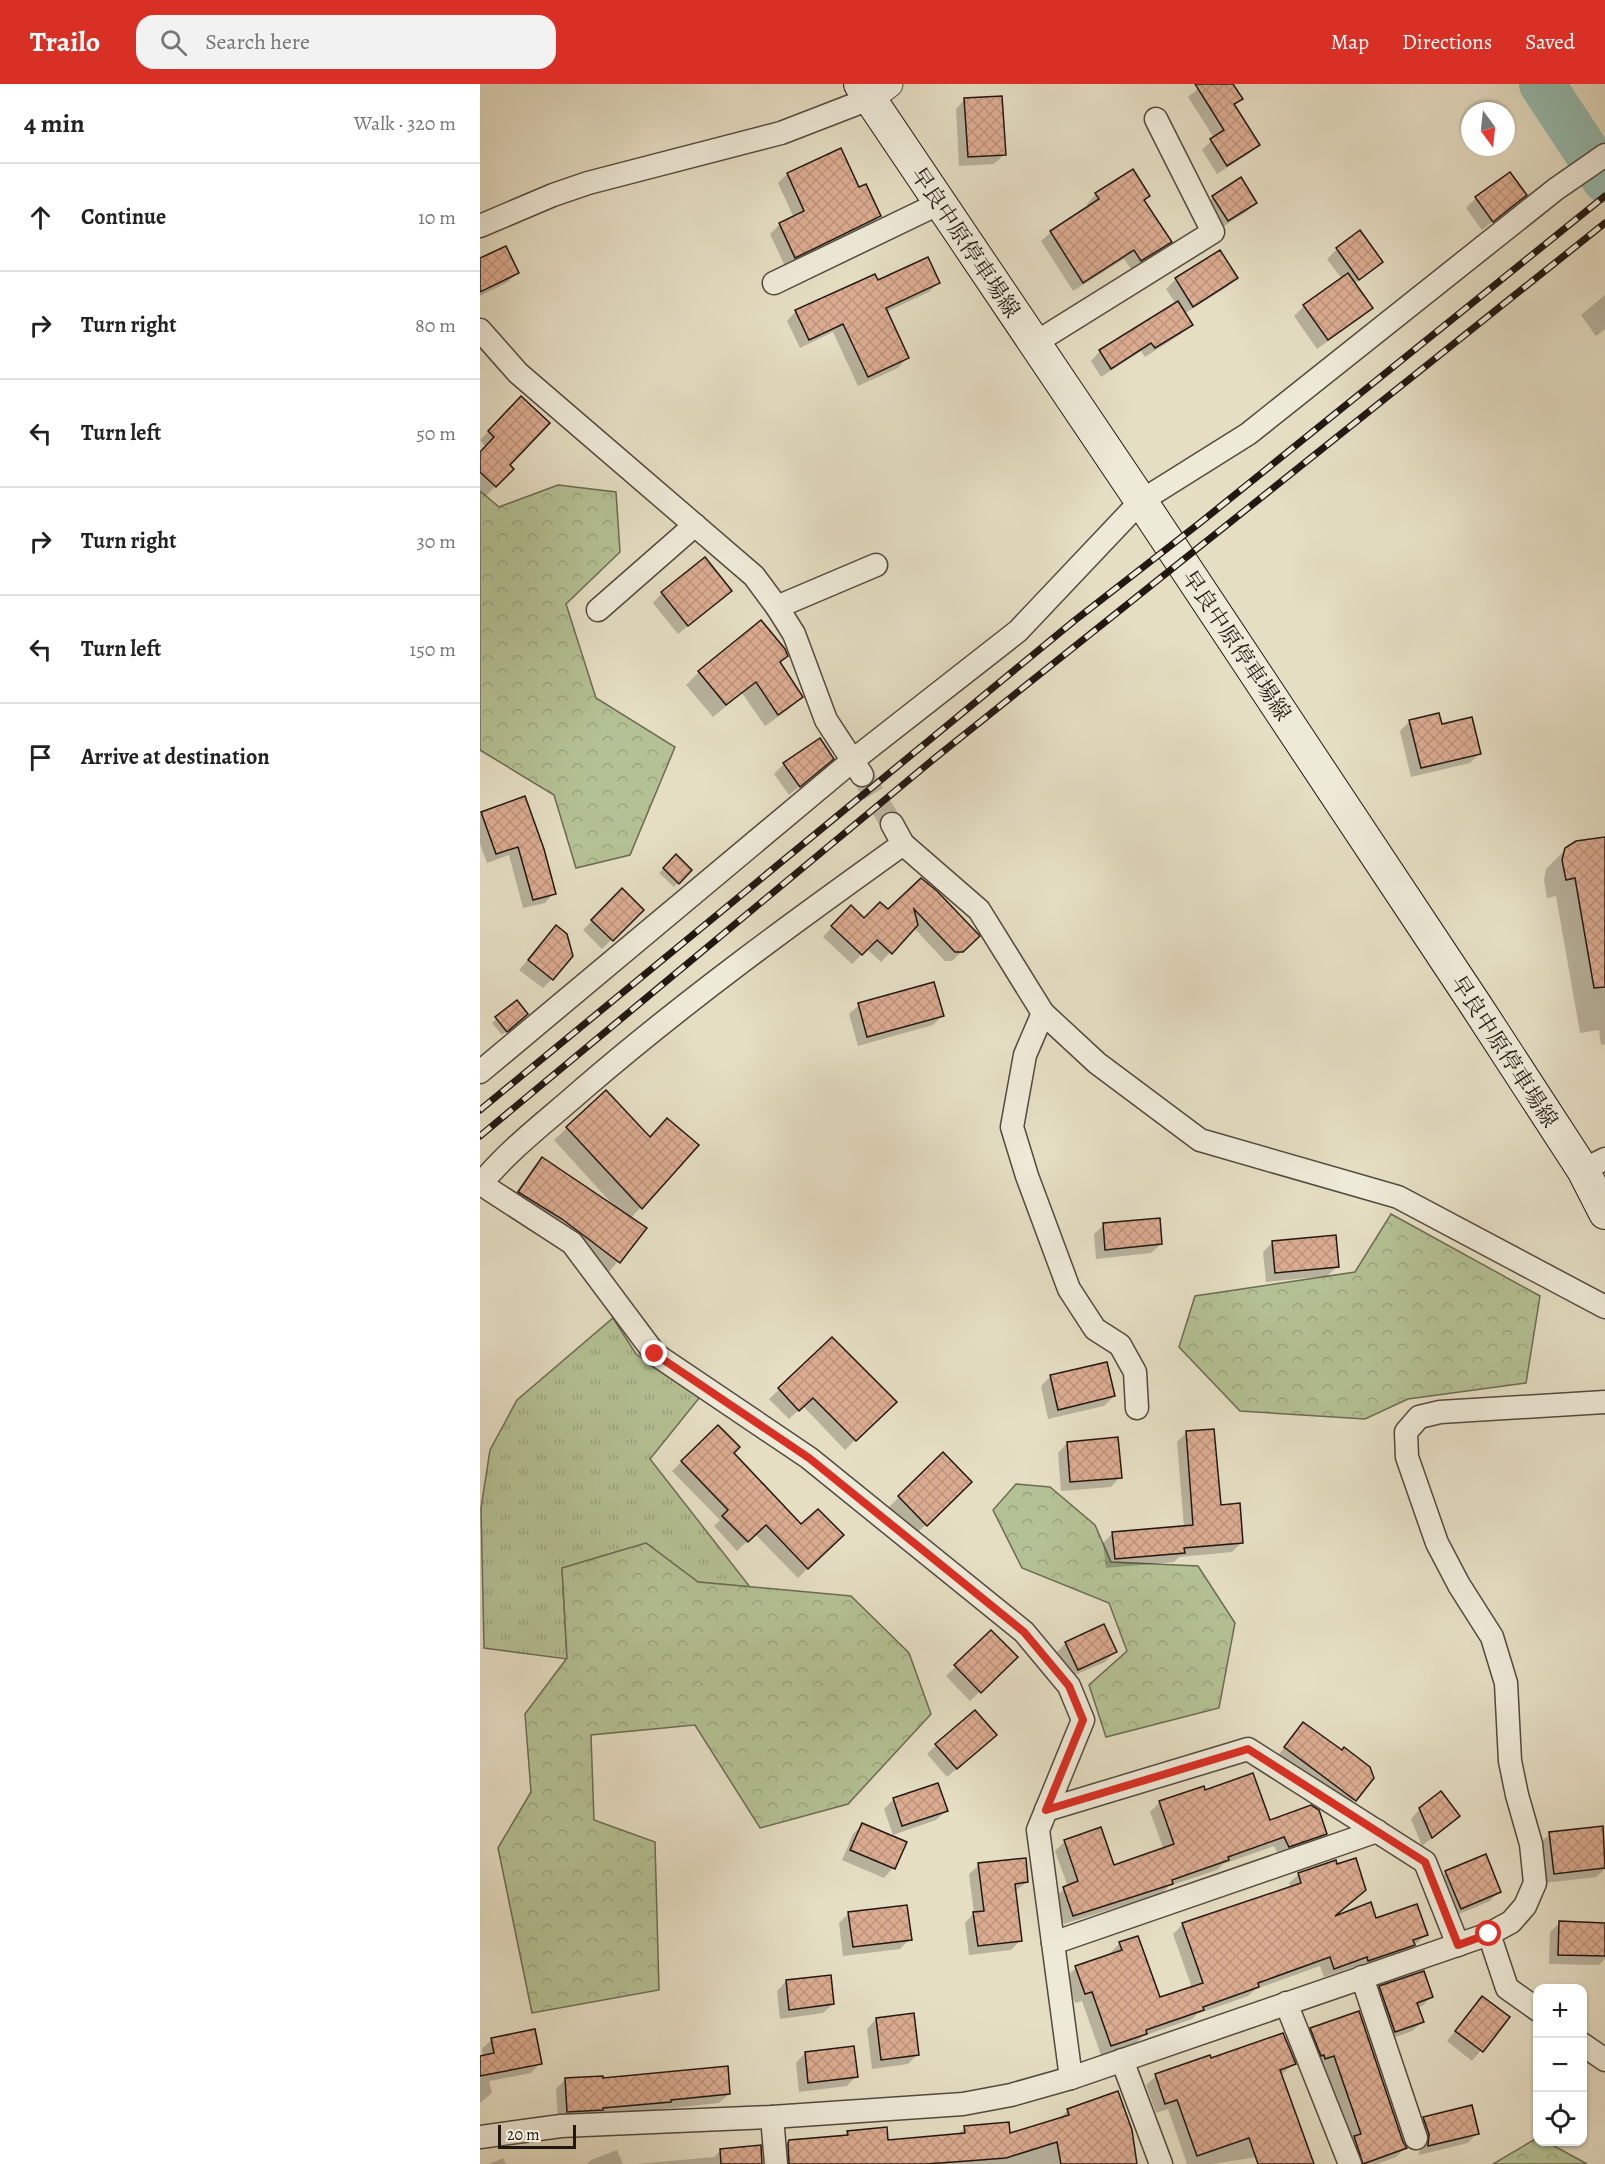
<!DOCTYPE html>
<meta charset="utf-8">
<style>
:root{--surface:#fff;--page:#f2f2f2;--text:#222;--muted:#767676;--line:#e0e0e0;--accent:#d93025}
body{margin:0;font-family:Alegreya,"Noto Serif JP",serif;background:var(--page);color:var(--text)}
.controls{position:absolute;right:18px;bottom:18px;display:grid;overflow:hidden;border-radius:12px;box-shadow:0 2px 4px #0004}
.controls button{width:54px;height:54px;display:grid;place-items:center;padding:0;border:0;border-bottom:2px solid var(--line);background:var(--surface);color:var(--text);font:30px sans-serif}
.compass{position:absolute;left:981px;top:18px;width:54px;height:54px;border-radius:50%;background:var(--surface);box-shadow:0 2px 4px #0004;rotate:165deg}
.scale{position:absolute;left:18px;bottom:15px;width:78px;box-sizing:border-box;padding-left:6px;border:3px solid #221812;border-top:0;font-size:16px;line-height:21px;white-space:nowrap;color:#221812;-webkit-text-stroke:4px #eeead8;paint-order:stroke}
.stop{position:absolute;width:18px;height:18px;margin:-14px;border:4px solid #d93025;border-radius:50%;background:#fff}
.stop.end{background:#d93025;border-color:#fff;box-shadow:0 2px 6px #0008}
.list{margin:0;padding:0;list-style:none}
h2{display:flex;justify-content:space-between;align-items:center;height:78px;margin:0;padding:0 24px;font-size:26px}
h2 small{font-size:20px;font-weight:400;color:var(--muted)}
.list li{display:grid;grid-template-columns:39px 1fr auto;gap:18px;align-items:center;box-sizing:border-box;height:108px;padding:0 24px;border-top:2px solid var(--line)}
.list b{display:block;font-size:22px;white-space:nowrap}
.list em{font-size:20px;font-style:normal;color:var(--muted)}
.icon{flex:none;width:33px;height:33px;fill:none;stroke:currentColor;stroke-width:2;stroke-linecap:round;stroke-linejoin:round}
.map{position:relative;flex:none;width:1125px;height:2080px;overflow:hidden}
header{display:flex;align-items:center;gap:36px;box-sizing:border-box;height:84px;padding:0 30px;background:var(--accent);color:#fff}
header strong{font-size:28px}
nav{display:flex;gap:33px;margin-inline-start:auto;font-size:21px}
.search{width:420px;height:54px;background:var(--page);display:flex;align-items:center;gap:15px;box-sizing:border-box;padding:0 21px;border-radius:18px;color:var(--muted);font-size:22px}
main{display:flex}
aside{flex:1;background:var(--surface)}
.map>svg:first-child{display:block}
.grass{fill:url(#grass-tufts);stroke:#6b6c53;stroke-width:1.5}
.forest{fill:url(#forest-crowns);stroke:#6b6c53;stroke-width:1.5}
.shadow{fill:#0003}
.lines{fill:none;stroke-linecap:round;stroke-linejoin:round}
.river{stroke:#96bcaf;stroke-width:46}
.building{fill:url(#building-cross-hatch);stroke:#221812;stroke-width:1.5}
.minor-tunnel{stroke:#beb6a0;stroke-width:22;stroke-dasharray:22 11;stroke-linecap:butt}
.minor-casing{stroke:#534a3e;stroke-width:25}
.tertiary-casing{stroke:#534a3e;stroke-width:29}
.secondary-casing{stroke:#221812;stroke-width:34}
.minor{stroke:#eeead8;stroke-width:22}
.tertiary{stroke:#eeead8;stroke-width:27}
.secondary{stroke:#eeead8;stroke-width:32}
.rail-casing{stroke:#221812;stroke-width:7}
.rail{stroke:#eeead8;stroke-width:4.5;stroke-dasharray:14;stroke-linecap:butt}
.route{stroke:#d93025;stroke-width:8}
.labels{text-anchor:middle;stroke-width:4.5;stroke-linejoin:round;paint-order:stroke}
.street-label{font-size:22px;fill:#221812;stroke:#eeead8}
</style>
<header>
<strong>Trailo</strong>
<div class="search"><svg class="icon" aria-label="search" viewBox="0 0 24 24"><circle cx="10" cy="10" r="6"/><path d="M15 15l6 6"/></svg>Search here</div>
<nav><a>Map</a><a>Directions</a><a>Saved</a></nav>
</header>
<main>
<aside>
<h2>4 min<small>Walk · 320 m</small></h2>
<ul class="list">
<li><svg class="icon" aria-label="ahead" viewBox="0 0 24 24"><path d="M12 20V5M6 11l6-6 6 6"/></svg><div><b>Continue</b></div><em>10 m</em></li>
<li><svg class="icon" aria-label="right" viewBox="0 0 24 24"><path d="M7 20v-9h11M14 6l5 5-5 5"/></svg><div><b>Turn right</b></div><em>80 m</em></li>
<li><svg class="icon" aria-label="left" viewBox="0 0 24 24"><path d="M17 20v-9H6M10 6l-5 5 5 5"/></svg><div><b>Turn left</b></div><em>50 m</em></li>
<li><svg class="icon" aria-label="right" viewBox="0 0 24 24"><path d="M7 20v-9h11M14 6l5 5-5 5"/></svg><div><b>Turn right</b></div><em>30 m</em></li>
<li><svg class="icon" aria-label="left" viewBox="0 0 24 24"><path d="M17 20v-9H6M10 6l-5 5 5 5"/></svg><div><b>Turn left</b></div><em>150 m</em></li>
<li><svg class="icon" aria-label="arrive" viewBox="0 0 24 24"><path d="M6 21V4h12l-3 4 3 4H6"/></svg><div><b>Arrive at destination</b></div></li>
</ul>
</aside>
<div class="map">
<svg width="1125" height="2080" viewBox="0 0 1125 2080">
<defs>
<pattern id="grass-tufts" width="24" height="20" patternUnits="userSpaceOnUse" patternTransform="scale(1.5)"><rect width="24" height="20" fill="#b4c194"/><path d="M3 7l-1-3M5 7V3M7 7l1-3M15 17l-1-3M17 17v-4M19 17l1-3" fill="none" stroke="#9aa57f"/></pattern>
<pattern id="forest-crowns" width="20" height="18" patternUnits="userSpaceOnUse" patternTransform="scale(1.5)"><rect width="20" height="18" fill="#b4c194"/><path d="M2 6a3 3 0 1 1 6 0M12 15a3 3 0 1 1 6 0" fill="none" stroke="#9aa57f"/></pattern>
<pattern id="building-cross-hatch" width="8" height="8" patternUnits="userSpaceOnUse" patternTransform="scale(1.5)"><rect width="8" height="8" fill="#dcac91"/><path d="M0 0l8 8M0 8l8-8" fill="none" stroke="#bc937c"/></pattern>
</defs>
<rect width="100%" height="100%" fill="#e5dec3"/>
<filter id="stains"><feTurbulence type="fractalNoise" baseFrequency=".00333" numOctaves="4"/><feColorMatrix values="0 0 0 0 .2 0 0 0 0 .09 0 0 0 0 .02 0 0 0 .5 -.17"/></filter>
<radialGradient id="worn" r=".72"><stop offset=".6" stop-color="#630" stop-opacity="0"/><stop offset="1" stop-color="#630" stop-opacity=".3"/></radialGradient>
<path class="grass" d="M133,1234L156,1270L220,1313L170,1375L270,1503L218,1498L166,1459L82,1484L87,1575L4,1564L1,1424L10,1366L37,1316Z"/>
<g class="forest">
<path d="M78,401L136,408L140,468L86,520L116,614L195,663L150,771L96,784L74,711L0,666V407L19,423Z"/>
<path d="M911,1130L1060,1212L1046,1299L928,1315L885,1335L760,1327L699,1263L715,1212L875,1188Z"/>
<path d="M536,1400L570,1403L615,1441L631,1478L718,1482L755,1539L739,1624L626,1653L609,1601L647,1567L629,1519L542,1484L513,1426Z"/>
<path d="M166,1459L218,1498L371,1512L429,1569L451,1630L368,1720L280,1744L215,1641L111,1651L114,1736L175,1758L179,1906L52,1929L18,1764L51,1708L45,1630L87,1574L82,1484Z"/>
<path d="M1057,2054L1058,2058H1067L1107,2080H1013Z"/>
</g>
<g class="shadow">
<path d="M724,0H752L761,15L754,22L778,61L768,70L737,90L722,66L734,54L708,13Z"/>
<path d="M485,15L524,71L514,80L479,82L476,25Z"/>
<path d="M307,90L379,105L399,132L390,142L305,182L290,150L300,140L314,134L298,99Z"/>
<path d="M1030,90L1045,111L1002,146L986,124L996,114Z"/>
<path d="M616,110L668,112L663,117L690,158L680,167L651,185L644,175L593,207L561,157L571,148L609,124L607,120Z"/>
<path d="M733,113L775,119L766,128L738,146L724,123Z"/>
<path d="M857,165L901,178L874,200L891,224L882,233L837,265L814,232L824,222L862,195L847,175Z"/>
<path d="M740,168L756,194L747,203L704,230L711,240L701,250L665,273L661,267L621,293L611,277L620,267L696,220L686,205L696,195Z"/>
<path d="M0,176L37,189L28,198L0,212Z"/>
<path d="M397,198L458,199L449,208L406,228L427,274L418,284L378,302L353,248L320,264L307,237L316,227Z"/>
<path d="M1125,211V245L1116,252L1101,231Z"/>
<path d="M41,314L28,381L32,385L6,412L0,406V369L6,363L0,356Z"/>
<path d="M182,509L240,516L198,550L173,519Z"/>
<path d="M299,578L321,613L308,626L285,642L262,609L233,633L206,601L219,588Z"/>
<path d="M930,637L961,642L1000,669L990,679L931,693L920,647Z"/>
<path d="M304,680L342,684L309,711L294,690Z"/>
<path d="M45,714L74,809L65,819L43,824L29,771L7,779L0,760V730Z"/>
<path d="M1125,754V960L1121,961L1119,946L1100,949L1076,812L1067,814L1064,796L1066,785L1086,765Z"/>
<path d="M196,772L210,786L194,803L179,789Z"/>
<path d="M441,796L488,862L472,877H465L434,844L401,878L387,865L372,880L343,853L361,833L384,836L408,827Z"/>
<path d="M142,806L162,826L122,865L103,846Z"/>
<path d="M76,843L72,895L63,904L39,886Z"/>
<path d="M36,918L42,934L22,951L12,939Z"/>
<path d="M379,921L462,932L453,941L378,962L369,930Z"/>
<path d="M126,1008L169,1055L216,1061L151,1134L165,1144L129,1188L72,1144L29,1118L53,1084L62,1075L135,1123L74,1056Z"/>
<path d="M624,1141L681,1160L671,1169L616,1175L614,1150Z"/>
<path d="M793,1158L857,1183L847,1192L786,1198L783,1168Z"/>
<path d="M352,1255L414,1318L365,1366L323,1322L309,1335L289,1315Z"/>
<path d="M626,1280L634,1312L624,1322L568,1335L561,1302L570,1293Z"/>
<path d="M238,1343L252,1369L321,1443L361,1451L318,1494L275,1450L257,1467L234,1442L240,1436L192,1387Z"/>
<path d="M706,1349L739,1422L762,1458L752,1468L699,1473L694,1478L626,1484L623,1459L633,1449L704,1443L697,1358Z"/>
<path d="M587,1359L640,1393L631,1403L581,1407L578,1369Z"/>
<path d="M463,1370L490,1398L436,1450L409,1423Z"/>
<path d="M511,1548L536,1573L490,1617L466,1592Z"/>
<path d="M586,1559L635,1568L625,1578L588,1594L576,1569Z"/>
<path d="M823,1640L892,1693L865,1726L796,1674Z"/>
<path d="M456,1661H505L467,1693L447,1670Z"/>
<path d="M724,1708L789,1738L845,1750L836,1759L799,1772L794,1762L743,1780L737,1786L689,1802L682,1809L584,1840L574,1813L588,1803L575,1767L585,1757L633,1783L684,1766L670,1728L680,1718Z"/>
<path d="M414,1715L466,1727L456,1736L413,1751L404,1725Z"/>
<path d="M940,1725L978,1732L942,1762L931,1735Z"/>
<path d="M383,1740L413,1784L404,1794L362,1776L373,1750Z"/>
<path d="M1122,1744L1125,1785L1116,1793L1064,1799L1060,1759L1070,1750Z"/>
<path d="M499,1781L547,1798L535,1807L540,1857L531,1866L489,1871L485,1839L494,1829L489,1790Z"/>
<path d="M966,1788L1020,1807L1010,1817L972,1833L957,1798Z"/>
<path d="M819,1790L852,1834L895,1836L946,1851L923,1871L879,1886L877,1882L844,1893L840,1882L776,1905L768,1912L717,1930L712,1935L663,1952L656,1959L621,1971L602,1917L595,1919L586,1893L596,1884L631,1871L630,1869L640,1859L679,1915L712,1904L693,1850L703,1840L811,1804L809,1799Z"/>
<path d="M369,1829L430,1855L420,1865L363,1872L359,1839Z"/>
<path d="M1080,1839L1125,1840V1875L1119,1881L1069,1880L1070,1848Z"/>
<path d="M306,1897L353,1920L343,1929L300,1935L297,1907Z"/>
<path d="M900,1903L951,1913L942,1922L937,1924L942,1938L932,1947L905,1957L891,1913Z"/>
<path d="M1002,1914L1028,1934L992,1977L967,1957Z"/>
<path d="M878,1929L922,2059L925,2064L916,2073L897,2080H871V2057L844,1981L836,1983L822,1954L831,1945Z"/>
<path d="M396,1935L438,1970L428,1980L392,1985L387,1945Z"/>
<path d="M11,1956L60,1979L51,1989L9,1997L12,2009L0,2019V1973H3L2,1965Z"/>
<path d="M325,1969L376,1992L367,2002L319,2008L316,1979Z"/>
<path d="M731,1976L814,1980L801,1991L833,2080H779L777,2073L732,2080H707L688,2025L676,2029L666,2001L676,1992Z"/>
<path d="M86,1995L122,1996L249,2010L239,2019L78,2036L76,2005Z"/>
<path d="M588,2026L656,2080H300V2067L310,2058L363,2053L368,2048L407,2057L477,2051L485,2044L528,2051L578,2036Z"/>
<path d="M944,2034L997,2049L988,2059L939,2071L940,2061L934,2043Z"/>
<path d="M137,2066L143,2080H107L111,2076Z"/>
<path d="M240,2067L281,2080H156L234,2073Z"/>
<path d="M23,2074L26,2080H9Z"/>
</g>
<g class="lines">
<path class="river" d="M1062,0L1125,96"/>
</g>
<g class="building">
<path d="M715,0H753L763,15L754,20L780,61L747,82L730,55L744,46Z"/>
<path d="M522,12L526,71L488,73L484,14Z"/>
<path d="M361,64L379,103L386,100L401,132L315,174L299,139L324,127L307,89Z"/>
<path d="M653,85L670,112L664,116L692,158L661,177L654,166L603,199L570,147L619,115L615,109Z"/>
<path d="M1030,88L1047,111L1013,138L995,113Z"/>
<path d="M761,93L777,119L748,137L732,112Z"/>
<path d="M880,146L903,178L879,196L856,164Z"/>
<path d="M26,162L39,189L0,208V174Z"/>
<path d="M740,166L758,194L713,223L695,194Z"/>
<path d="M448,173L460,199L406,224L429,274L388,293L363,240L329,256L315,226L395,190L398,196Z"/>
<path d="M868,189L893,224L848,256L823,221Z"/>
<path d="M698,217L713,241L675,264L671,259L631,285L619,266Z"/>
<path d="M41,312L70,339L30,381L34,385L16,403L0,388V368L14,353L8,347Z"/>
<path d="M225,473L252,507L208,542L181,508Z"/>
<path d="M281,536L305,565L308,572L300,578L323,613L298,631L276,598L246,621L218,587Z"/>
<path d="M959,629L962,640L992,633L1001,670L941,684L929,636Z"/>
<path d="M340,654L354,675L320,703L303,679Z"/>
<path d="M45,712L64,765L76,810L53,816L38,763L16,770L1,728Z"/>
<path d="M1125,753V903L1114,904L1095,794L1086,796L1082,776L1085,764L1096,757Z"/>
<path d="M196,770L212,786L199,800L183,784Z"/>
<path d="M441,794L457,807L500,852L483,868H475L434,825L438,841L412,870L397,856L382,871L351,842L371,821L384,834L400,818L408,825Z"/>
<path d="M142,804L164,826L133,857L111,836Z"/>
<path d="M76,841L87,850L93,872L73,896L48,876Z"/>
<path d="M454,898L464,932L387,953L378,919Z"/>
<path d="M37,916L48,930L27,948L15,933Z"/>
<path d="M126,1006L170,1053L187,1034L219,1061L162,1125L86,1043Z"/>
<path d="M62,1073L167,1144L140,1179L82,1135L38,1108Z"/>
<path d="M680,1134L682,1160L625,1166L623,1139Z"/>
<path d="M856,1151L859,1183L795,1189L792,1157Z"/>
<path d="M352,1253L417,1318L376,1357L333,1314L319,1327L298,1304Z"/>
<path d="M627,1278L635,1312L578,1326L570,1291Z"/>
<path d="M238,1341L260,1363L254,1369L321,1440L338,1425L364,1451L328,1485L286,1441L268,1458L242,1432L248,1426L201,1377Z"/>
<path d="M734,1345L741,1421L760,1419L763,1459L704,1464L705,1469L635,1475L632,1448L713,1441L706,1347Z"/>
<path d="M638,1353L642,1394L590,1398L587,1358Z"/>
<path d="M463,1368L492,1398L447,1442L418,1412Z"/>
<path d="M624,1540L637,1568L598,1586L585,1558Z"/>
<path d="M511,1546L538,1573L501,1609L474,1581Z"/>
<path d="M495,1626L517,1651L477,1685L455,1660Z"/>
<path d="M823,1638L862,1666L864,1663L890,1683L894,1694L876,1717L804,1663Z"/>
<path d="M773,1689L790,1736L831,1721L839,1726L847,1750L809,1763L804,1753L748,1773L749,1776L692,1796L693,1800L593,1832L583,1803L598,1797L584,1756L621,1743L634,1781L694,1760L679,1717L724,1702L725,1706Z"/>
<path d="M458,1699L468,1727L422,1742L413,1714Z"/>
<path d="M961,1707L980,1732L952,1754L939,1724Z"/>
<path d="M382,1739L427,1758L415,1785L370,1766Z"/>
<path d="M1123,1742L1125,1784L1074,1790L1069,1748Z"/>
<path d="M1006,1770L1021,1808L981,1825L965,1787Z"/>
<path d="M546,1774L548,1798L535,1800L542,1857L498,1862L493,1828L504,1827L498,1779Z"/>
<path d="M876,1774L886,1806L855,1832L891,1818L896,1834L937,1820L948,1851L933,1856L935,1861L888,1877L887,1873L854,1885L850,1873L778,1899L779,1903L723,1923L724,1926L666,1946L667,1950L631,1962L612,1908L605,1910L595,1882L642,1866L639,1858L658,1852L680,1913L723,1899L702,1839L821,1799L818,1789L856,1776L857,1780Z"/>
<path d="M427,1821L432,1856L373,1863L368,1828Z"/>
<path d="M1079,1837L1125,1839V1872L1078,1871Z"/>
<path d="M944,1887L953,1913L937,1919L944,1938L915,1948L899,1902Z"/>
<path d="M351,1891L354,1920L309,1926L306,1896Z"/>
<path d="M1002,1912L1030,1933L1003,1968L975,1947Z"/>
<path d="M879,1927L923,2058L927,2064L883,2080L874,2052L881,2050L854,1972L845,1975L844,1971L841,1972L830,1944Z"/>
<path d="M434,1929L439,1971L401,1976L396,1934Z"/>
<path d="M55,1945L62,1980L0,1992V1972L14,1969L11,1954Z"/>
<path d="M803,1949L816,1980L800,1986L834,2080H778L769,2054L717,2072L697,2016L685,2020L675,1990L730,1971L731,1974Z"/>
<path d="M374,1962L378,1993L328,1999L325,1968Z"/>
<path d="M248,1982L250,2010L191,2016V2018L123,2024V2026L87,2028L85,1994L123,1992V1994Z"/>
<path d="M638,2007L652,2046L657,2080H581L577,2058L526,2074L487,2077L446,2080H309L308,2059L309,2056L368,2051L367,2047L407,2043L408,2056L485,2049L484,2042L529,2038L530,2049L589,2031L587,2025Z"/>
<path d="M992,2021L999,2050L948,2062L949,2050L943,2033Z"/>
<path d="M281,2061L282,2080H241L240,2065Z"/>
</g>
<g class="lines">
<path class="minor-tunnel" d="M382,691L412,740"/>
<defs>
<g id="minor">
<path d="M0,142L73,111L108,99L301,49L389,15"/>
<path d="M294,199L460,119"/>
<path d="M0,246L38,289L274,492L297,523L314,550L346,636L382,691"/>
<path d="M555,259L733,148L676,35"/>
<path d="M297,523L396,481"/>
<path d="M118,526L215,441"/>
<path d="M412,740L423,760L499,826L563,929L545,971L532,1043L547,1092L589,1205L615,1245L640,1261L655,1288L657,1324"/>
<path d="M563,929L617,979L720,1056L918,1113L1125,1223"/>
<path d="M0,988L372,677L538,547L661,417L768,350L1076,105L1125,71"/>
<path d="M1103,1086L1125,1075"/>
<path d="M1,1100L92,1159L175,1270L329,1374L544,1548L589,1602L603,1636L558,1746L591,1994"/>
<path d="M0,1101C29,1065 68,1036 103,1005C205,917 314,838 423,760"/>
<path d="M566,1726L768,1665L945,1778L978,1861"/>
<path d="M1009,1850L1027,1904L1058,1926"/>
<path d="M573,1859L897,1747"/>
<path d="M882,1893L936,2054"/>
<path d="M806,1919L870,2080"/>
<path d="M1102,1960L1125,1976"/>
<path d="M642,1976L681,2080"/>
<path d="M292,2033L296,2080"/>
<path d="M0,2053L81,2042L292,2033L483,2020L531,2011L591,1994L1009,1850L1031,1838L1045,1822L1055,1799L1051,1760L1037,1711L1030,1677L1026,1599L1012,1553L979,1501L957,1459L927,1373L926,1348L939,1333L960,1328L1125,1318"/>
</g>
<path id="tertiary" d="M389,15L409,0"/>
<path id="secondary" d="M380,0L661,417L997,923L1103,1086L1125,1129"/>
</defs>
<use href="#minor" class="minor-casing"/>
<use href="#tertiary" class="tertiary-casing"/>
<use href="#secondary" class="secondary-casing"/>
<use href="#minor" class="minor"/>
<use href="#tertiary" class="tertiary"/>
<use href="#secondary" class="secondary"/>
<defs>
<g id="rail">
<path d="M0,1026L594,537L721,438L1125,112"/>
<path d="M0,1052L455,674L1125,139"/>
</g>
</defs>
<use href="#rail" class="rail-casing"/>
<use href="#rail" class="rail"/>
</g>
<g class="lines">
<path class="route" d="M175,1270L329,1374L544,1548L589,1602L603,1636L566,1726L768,1665L945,1778L978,1861L1009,1850"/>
</g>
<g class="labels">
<g class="street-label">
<text transform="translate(486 158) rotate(56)" y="8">早良中原停車場線</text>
<text transform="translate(757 561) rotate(56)" y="8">早良中原停車場線</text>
<text transform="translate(1025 967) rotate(57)" y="8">早良中原停車場線</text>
</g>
</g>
<rect width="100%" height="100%" filter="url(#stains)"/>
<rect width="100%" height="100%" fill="url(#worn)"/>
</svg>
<div class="controls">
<button>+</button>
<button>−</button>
<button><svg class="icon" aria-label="locate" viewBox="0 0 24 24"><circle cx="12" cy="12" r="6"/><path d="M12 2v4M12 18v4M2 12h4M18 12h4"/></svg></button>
</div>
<svg class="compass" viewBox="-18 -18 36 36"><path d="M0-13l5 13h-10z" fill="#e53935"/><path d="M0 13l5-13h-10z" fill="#767676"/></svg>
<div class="scale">20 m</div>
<div class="stop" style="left:1009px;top:1850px"></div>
<div class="stop end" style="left:175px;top:1270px"></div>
</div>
</main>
